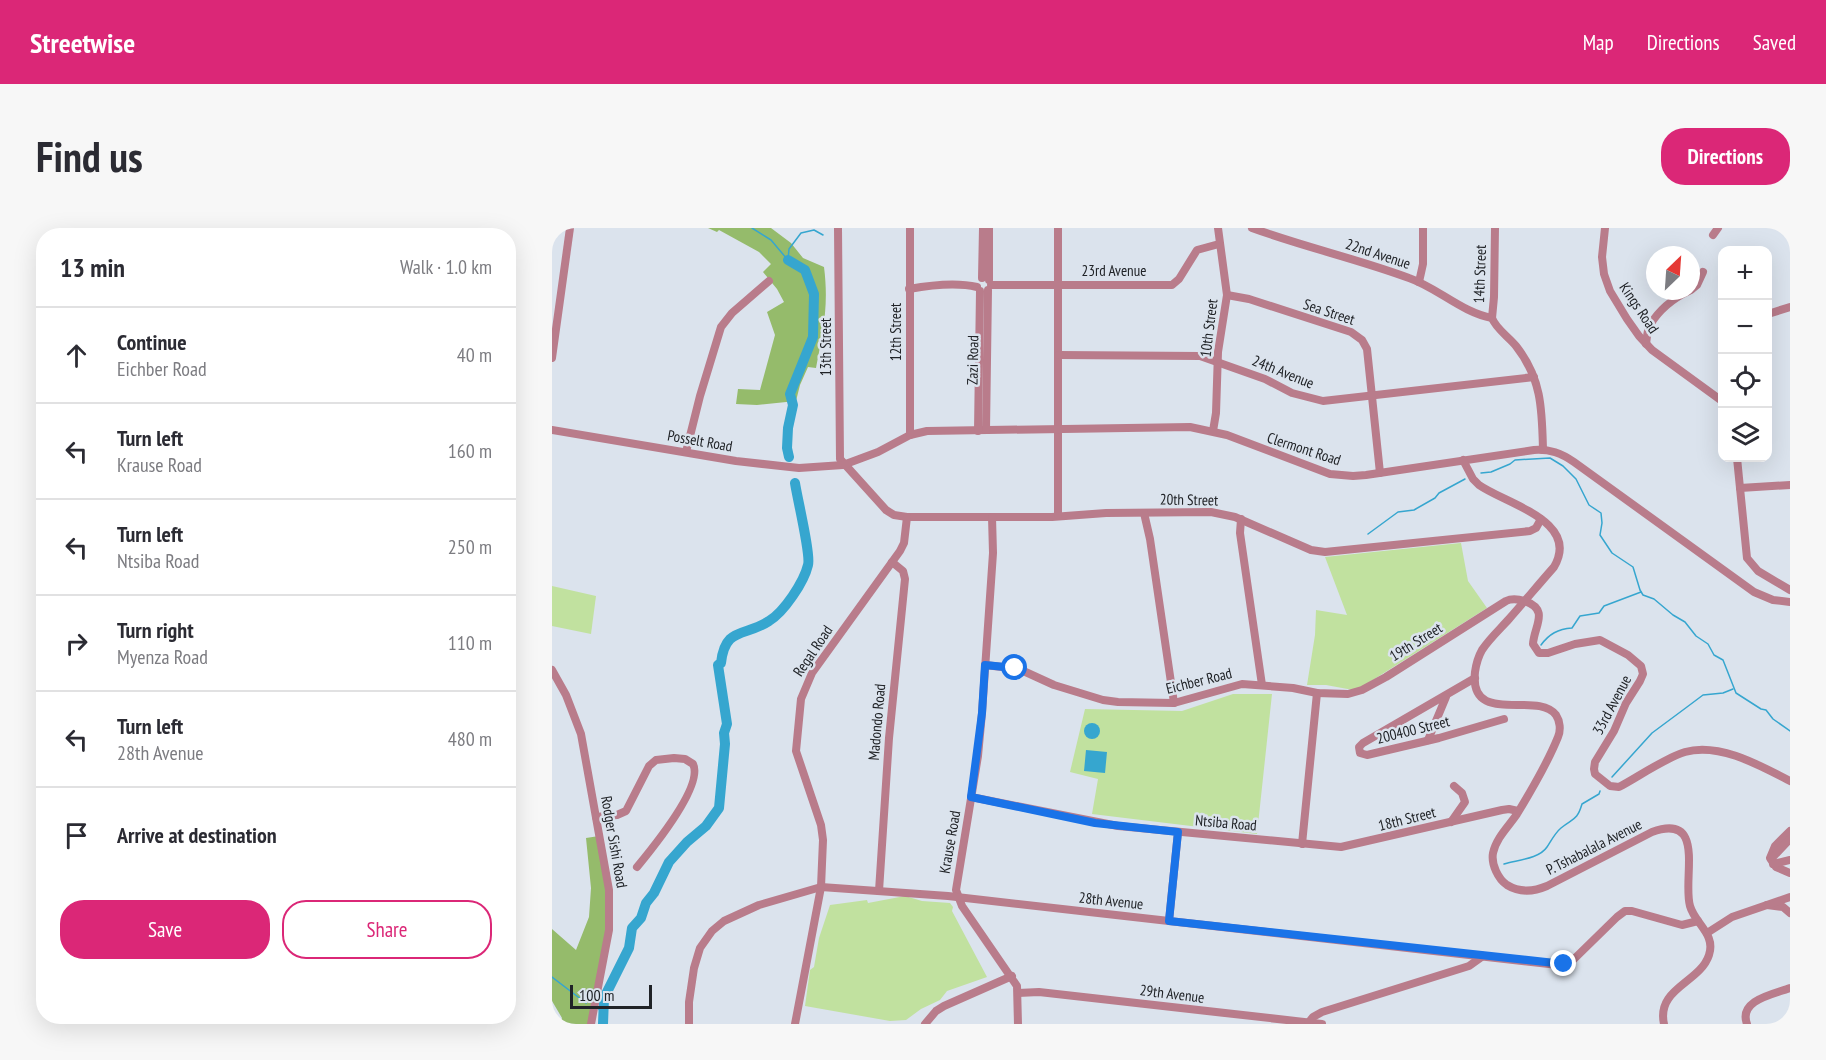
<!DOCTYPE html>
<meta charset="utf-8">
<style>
:root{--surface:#fff;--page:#f7f7f7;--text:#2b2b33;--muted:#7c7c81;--line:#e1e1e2;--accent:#db2777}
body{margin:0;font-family:"PT Sans Narrow",sans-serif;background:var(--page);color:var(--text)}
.controls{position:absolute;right:18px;top:18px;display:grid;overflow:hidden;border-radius:12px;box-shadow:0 6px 24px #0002}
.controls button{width:54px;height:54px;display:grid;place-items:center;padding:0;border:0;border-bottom:2px solid var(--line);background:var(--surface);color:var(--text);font:30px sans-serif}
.compass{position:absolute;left:1094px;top:18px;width:54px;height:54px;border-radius:50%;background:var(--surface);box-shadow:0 6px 24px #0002;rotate:25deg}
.scale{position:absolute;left:18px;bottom:15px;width:82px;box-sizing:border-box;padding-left:6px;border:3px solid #202327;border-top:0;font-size:16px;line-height:21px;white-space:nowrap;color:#202327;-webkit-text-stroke:4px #dbe3ed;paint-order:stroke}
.stop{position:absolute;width:18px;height:18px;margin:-14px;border:4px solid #1a73e8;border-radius:50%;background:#fff}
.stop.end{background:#1a73e8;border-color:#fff;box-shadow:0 2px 6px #0008}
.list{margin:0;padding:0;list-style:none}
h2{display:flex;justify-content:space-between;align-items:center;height:78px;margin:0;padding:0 24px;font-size:26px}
h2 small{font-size:20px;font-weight:400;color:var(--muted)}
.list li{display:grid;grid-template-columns:39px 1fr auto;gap:18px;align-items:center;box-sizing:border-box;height:96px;padding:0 24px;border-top:2px solid var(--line)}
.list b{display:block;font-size:22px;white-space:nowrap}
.list p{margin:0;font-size:20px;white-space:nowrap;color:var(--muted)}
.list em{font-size:20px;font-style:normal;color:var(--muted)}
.actions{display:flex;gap:12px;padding:18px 24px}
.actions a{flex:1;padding:14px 0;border:2px solid var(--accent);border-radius:24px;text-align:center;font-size:21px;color:var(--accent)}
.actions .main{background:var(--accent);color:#fff}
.icon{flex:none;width:33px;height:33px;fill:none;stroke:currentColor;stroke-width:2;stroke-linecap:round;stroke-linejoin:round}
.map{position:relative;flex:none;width:1238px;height:796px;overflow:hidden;border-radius:24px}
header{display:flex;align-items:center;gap:36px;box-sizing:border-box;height:84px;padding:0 30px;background:var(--accent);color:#fff}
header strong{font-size:28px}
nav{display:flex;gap:33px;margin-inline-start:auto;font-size:21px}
.intro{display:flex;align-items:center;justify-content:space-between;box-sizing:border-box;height:144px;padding:0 36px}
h1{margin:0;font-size:42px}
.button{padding:15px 27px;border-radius:24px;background:var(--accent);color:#fff;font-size:21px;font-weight:700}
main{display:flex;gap:36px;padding:0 36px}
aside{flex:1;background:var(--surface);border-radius:24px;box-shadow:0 6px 24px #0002}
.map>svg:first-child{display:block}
.green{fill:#c1e19f}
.forest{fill:#95bb6b}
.water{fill:#36a6cf}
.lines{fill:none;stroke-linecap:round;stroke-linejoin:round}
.stream{stroke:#36a6cf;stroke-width:1.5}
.river{stroke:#36a6cf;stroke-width:10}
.minor{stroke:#b97c8b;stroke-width:8}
.route{stroke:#1a73e8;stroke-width:8}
.labels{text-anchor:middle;stroke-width:5;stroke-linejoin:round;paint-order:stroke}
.street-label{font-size:15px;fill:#202327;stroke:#dbe3ed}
</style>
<header>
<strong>Streetwise</strong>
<nav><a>Map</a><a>Directions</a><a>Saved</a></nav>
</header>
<div class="intro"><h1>Find us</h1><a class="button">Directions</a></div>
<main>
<aside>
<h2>13 min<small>Walk · 1.0 km</small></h2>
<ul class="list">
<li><svg class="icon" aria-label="ahead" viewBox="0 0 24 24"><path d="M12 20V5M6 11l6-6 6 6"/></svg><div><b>Continue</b><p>Eichber Road</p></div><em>40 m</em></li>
<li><svg class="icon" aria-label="left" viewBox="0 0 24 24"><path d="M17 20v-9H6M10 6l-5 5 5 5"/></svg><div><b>Turn left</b><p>Krause Road</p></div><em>160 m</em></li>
<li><svg class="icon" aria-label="left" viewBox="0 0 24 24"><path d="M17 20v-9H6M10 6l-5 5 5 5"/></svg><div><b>Turn left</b><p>Ntsiba Road</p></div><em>250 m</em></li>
<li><svg class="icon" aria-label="right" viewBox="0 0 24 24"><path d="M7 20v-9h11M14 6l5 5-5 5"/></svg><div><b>Turn right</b><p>Myenza Road</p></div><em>110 m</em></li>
<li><svg class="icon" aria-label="left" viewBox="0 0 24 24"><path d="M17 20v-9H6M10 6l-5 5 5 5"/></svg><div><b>Turn left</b><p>28th Avenue</p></div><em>480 m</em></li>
<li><svg class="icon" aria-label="arrive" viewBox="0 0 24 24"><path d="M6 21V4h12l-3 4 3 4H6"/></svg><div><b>Arrive at destination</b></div></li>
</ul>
<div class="actions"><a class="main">Save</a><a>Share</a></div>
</aside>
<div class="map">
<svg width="1238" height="796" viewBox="0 0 1238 796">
<rect width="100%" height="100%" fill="#dbe3ed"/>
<g class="green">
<path d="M909,315L916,353L935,380L808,460L801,462L774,457H755L763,407L764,382L795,387L773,329Z"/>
<path d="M0,358L44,368L39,406L0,398Z"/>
<path d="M681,466H720L705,606L540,586L546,551L518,544L533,481L630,483Z"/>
<path d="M353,668L370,673L398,675L401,679L400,683L435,749L395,763L388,772L369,781L354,792L338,793L253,778L258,742L262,739L267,710L278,677L315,672L316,675Z"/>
</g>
<g class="forest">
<path d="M156,0H219L239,15L251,30L272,39C277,78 271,103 264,140L256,139L248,157L244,173L205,177L184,176L186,161L208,162L223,107L215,84L232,74L225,61L211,44L219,36L207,24L167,2L165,4Z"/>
<path d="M47,608L58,677L38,796H8L10,790L0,773V701L24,722L37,689L39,660L34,610Z"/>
</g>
<g class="water">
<circle cx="540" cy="503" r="8"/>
<path d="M534,522L555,524L553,545L532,543Z"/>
</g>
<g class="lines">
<g class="stream">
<path d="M200,0L219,12L235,31"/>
<path d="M236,32L237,21L249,5L262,2L271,7"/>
<path d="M929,245L939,244L958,236L963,232L998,230L1011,238L1024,251L1037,277L1049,285L1050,295L1048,307L1060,325L1081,339L1088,362L1091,367L1102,371L1121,387L1133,394L1144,408L1156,416L1162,427L1171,432L1184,465L1209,481L1214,482L1221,491L1238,503"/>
<path d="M816,306L846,284L862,282L883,270L887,265L913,251"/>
<path d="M989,417C997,406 1006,401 1020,400L1028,388L1047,385L1052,378L1089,364"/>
<path d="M1060,549L1100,505L1135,479L1151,467L1171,465L1181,461"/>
<path d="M952,636C965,632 987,631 995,619C999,613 1003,605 1009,600C1021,590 1025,593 1030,576L1047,566L1048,563"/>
<path d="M0,749L34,775"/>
<path d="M46,780L50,785"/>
</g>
<g class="river">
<path d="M236,32L253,42L262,66L261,109L238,166L241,177L236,200L235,220L237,229"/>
<path d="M51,796L52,770L77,720L80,700L89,690L94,675L102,665L117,634L135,614L154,598L167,580L173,516L172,505L175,496L166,437L169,435C173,398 193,409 217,393C232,384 252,354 256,337C259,327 245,269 243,255"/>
</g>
<g class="minor">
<path d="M286,0L288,231L334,282L342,287L355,289H500L554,285L659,284L683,289L759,322L773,324L978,303L984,300L989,291"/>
<path d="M506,0V287"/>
<path d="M700,0C752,19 806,31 857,50C886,60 909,84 940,90"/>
<path d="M943,0L942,69L940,90C944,101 957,109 964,118C990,151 990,182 991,222"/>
<path d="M1053,0L1050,29L1052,46L1058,63L1075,91L1087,108L1100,122L1170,173"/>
<path d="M1161,7L1166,0"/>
<path d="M430,50L431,0"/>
<path d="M437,52V0"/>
<path d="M867,54L871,36V0"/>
<path d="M439,57H620L627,51L645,22L667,16"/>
<path d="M357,61C379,57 404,54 425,59"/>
<path d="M1139,62L1145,57L1151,44"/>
<path d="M675,67L697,71L799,104L810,112L815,121L828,245"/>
<path d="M1216,86L1238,79"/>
<path d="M1094,116C1095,110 1095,102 1098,97C1107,82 1122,70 1137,63"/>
<path d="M507,127L648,128L713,151L740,165L771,173L982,149"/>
<path d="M0,130L18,0"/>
<path d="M0,202L184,233L247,240L291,237L326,224L358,207L375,203L638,199L675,207L778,246L801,248L814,247L982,222C998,221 1009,225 1022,234L1202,364L1221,372L1238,374"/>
<path d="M434,202L436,62"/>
<path d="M426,203L428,63"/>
<path d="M661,203L664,185L666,124L675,67L666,0"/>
<path d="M358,207V0"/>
<path d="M134,224L148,168L169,99L180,85L217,53"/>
<path d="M1185,230L1195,330L1206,343L1238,362"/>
<path d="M911,232L921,251L927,257C954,276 1029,293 1002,339C987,356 972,374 957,391C948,401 937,411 930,422C926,429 924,437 923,444C917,499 985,462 1004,487C1008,493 1009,502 1006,509C996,534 979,563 965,586C957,598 944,610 941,625C939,636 946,651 955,657C968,665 981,664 995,658L1100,604C1155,584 1130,651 1138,678C1143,696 1164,706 1157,727C1148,755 1104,760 1112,796"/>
<path d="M1188,260L1238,257"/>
<path d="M592,285L598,311L622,475"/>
<path d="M440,289L441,325L430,485L426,528L404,662L410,678L465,758L466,796"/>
<path d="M689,291L688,305L710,457"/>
<path d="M433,437L467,441L502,457L551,472L566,474L622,475L690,456L741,460L765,465L796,466L810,462L834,449L954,373C960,370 966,371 973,373C998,382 982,398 981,416L987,425H996L1023,416L1048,412L1076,427L1089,438L1091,446L1088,453L1074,475L1062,503L1043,534L1042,541L1043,546L1058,558L1067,559C1086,549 1113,530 1133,524C1167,514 1209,538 1238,553"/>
<path d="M0,442L14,467L29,506L57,662V702L39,796"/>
<path d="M923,450L811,515L807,519L808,525L815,527L887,510L952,491"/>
<path d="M876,512L894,469"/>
<path d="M419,569L566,598L789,619L950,582L957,581L966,583"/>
<path d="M44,589L65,587L74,583L97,538L104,532L122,530L133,531L141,536C152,558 99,622 85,639"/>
<path d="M899,594L913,574L910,565L902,558"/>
<path d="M1238,603L1223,618L1218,630L1224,639L1238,645"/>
<path d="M750,616L765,465"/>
<path d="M1219,631L1238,611"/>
<path d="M1221,636L1238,632"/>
<path d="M327,663L337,510L353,351L351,343L340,334"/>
<path d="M1215,677L1231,679L1238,685"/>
<path d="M617,693L626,604"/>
<path d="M1155,705L1180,689L1238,669"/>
<path d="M466,765L487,764L770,796"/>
<path d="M757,794L761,789L770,784L917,738L931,728"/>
<path d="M137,796V774L142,740L148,720L160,703L172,693L207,677L269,659L396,668L1006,737L1020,733L1065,689L1073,683H1080L1130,697L1146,693"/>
<path d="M243,796L269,659L271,612L269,597L244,523L249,471L260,445L348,323L352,315L355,289"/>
<path d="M373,796L384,783L392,778L460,748"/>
<path d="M1195,796C1186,772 1222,766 1238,760"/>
</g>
</g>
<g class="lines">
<path class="route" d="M463,440L433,437L430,485L419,569L543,595L626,604L617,693L1012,736"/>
</g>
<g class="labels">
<g class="street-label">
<text transform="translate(826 26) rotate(18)" y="5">22nd Avenue</text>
<text x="562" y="48">23rd Avenue</text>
<text transform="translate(928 46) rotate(-88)" y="5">14th Street</text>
<text transform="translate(1087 80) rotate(56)" y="5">Kings Road</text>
<text transform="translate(777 84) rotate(18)" y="5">Sea Street</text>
<text transform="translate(657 100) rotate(-83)" y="5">10th Street</text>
<text transform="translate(344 104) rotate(-90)" y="5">12th Street</text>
<text transform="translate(274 119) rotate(-90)" y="5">13th Street</text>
<text transform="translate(421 132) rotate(-89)" y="5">Zazi Road</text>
<text transform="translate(731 144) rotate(22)" y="5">24th Avenue</text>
<text transform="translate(148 213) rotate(10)" y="5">Posselt Road</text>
<text transform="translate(752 221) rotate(18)" y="5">Clermont Road</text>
<text transform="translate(637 272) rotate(1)" y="5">20th Street</text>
<text transform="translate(864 414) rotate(-32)" y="5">19th Street</text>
<text transform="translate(261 423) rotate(-56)" y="5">Regal Road</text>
<text transform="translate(647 453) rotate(-14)" y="5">Eichber Road</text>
<text transform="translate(1060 477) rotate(-62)" y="5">33rd Avenue</text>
<text transform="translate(325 494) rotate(-85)" y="5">Madondo Road</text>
<text transform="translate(861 502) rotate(-14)" y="5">200400 Street</text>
<text transform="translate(855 591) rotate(-14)" y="5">18th Street</text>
<text transform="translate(674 595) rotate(5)" y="5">Ntsiba Road</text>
<text transform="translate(62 614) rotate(80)" y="5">Rodger Sishi Road</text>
<text transform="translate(398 614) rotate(-80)" y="5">Krause Road</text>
<text transform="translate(1042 619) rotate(-27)" y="5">P. Tshabalala Avenue</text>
<text transform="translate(559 673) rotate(6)" y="5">28th Avenue</text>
<text transform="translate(620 766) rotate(7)" y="5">29th Avenue</text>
</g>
</g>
</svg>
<div class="controls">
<button>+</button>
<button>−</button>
<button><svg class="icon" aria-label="locate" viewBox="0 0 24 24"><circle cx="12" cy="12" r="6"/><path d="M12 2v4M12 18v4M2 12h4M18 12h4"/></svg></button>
<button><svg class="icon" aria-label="layers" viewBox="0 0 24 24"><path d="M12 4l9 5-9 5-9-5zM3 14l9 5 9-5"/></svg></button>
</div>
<svg class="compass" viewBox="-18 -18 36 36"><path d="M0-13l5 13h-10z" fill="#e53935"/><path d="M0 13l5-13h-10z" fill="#7c7c81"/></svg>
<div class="scale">100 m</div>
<div class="stop" style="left:463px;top:440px"></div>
<div class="stop end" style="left:1012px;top:736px"></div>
</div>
</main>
